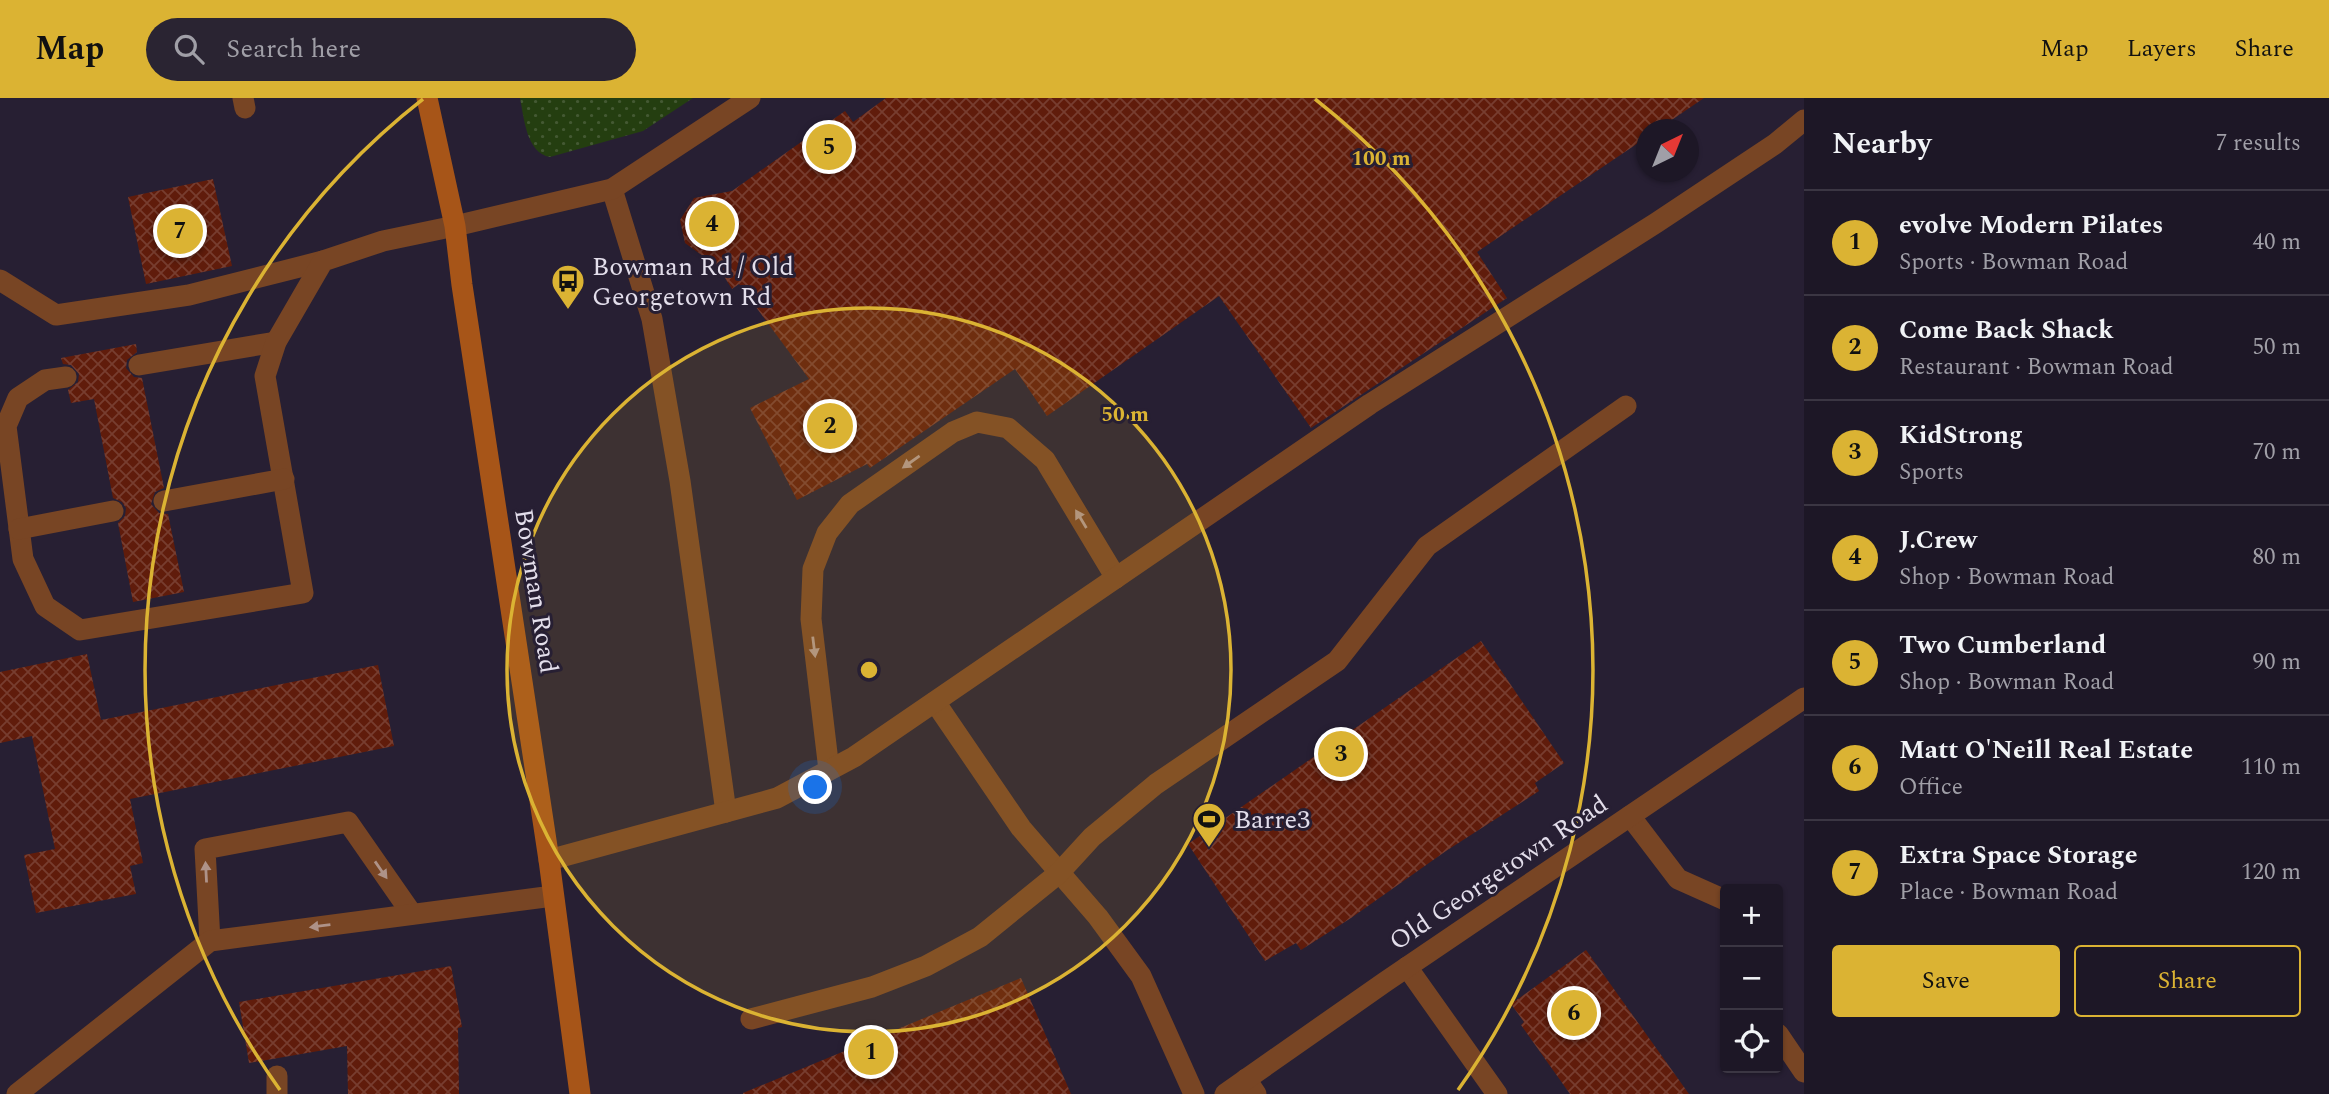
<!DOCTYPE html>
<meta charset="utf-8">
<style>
:root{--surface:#1d1726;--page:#2a2432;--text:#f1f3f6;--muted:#a09fa7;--line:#3b3643;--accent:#dbb333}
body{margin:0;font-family:Spectral,serif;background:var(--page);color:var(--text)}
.controls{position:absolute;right:21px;bottom:21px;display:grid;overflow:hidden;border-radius:7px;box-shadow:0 2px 5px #0004}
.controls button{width:63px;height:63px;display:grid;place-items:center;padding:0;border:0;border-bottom:2px solid var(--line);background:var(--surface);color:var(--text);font:35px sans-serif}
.compass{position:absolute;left:1636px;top:21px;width:63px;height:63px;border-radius:50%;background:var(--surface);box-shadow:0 2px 5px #0004;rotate:43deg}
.you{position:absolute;left:816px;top:690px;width:24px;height:24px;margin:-18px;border:5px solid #fff;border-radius:50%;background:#1a73e8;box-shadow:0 0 0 10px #1a73e833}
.badge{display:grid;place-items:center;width:46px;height:46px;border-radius:50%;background:var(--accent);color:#111;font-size:23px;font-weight:700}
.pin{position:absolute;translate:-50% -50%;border:4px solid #fff;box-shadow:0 2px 7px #0006}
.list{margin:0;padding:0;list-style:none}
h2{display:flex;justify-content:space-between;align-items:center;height:91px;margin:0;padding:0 28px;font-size:30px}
h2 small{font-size:23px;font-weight:400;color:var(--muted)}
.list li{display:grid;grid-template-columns:46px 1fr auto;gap:21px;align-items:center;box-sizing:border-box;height:105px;padding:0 28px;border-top:2px solid var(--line)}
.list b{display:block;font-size:26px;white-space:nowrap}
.list p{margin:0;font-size:23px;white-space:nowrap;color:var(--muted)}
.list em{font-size:23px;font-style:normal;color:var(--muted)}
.actions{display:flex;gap:14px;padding:21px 28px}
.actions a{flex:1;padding:16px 0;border:2px solid var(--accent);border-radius:7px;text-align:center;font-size:24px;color:var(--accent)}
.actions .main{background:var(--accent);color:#111}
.icon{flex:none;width:38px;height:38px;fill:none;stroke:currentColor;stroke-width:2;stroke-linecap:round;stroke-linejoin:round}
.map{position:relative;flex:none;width:1804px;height:996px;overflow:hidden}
header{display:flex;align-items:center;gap:42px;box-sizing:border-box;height:98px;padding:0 35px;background:var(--accent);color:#111}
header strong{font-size:33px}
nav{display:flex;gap:38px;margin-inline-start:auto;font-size:24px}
.search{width:490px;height:63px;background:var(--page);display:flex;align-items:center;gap:18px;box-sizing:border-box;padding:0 24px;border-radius:38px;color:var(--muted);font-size:26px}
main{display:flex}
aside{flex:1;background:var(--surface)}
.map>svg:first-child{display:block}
.grass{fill:url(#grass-dots)}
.building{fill:url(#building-cross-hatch)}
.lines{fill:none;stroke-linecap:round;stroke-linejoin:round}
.service{stroke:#784524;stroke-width:21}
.minor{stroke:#784524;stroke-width:21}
.secondary{stroke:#a75518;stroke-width:21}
.oneway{fill:#ae9288}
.ring{fill:none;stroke:#dbb333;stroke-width:3.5}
.labels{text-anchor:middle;stroke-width:6;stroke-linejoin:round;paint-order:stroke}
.poi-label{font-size:26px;fill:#e3deeb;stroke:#271f33;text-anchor:start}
.street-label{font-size:26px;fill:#e3deeb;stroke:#271f33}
.centre{fill:#dbb333;stroke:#271f33;stroke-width:3.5}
.ring-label{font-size:21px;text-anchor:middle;font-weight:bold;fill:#dbb333;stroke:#271f33;stroke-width:6;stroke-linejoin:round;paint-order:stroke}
</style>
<header>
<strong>Map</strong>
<div class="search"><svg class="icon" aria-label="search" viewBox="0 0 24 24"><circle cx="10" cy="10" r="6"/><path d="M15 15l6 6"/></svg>Search here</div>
<nav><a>Map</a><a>Layers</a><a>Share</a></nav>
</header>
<main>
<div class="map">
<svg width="1804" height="996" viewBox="0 0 1804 996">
<defs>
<pattern id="grass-dots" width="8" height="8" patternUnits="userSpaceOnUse" patternTransform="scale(1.75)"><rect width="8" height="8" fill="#243e10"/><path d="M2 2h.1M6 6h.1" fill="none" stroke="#445933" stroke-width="1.8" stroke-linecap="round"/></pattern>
<pattern id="building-cross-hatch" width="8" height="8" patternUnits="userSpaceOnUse" patternTransform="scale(1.75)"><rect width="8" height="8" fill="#601c0b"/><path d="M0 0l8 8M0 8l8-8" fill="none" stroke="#773d2f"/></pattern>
</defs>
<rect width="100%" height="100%" fill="#271f33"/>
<path class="grass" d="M520,0H693L643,33L550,59C526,55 524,19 520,0Z"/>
<g class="building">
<path d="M886,0H1704L1657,32H1647V39L1477,154L1507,200L1311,330L1219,198L1047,318L1015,271L870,370L867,366L797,402L750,310L809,281L739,186L732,191L718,169L685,145L680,122L694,100L732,93L845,13L853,24Z"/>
<path d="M213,81L232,168L146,186L128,99Z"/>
<path d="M136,246L137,254L127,262L126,270L134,279L142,280L164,390L155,394L151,406L159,415L168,416L184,494L133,504L118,425L125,418L126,410L122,404L113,400L94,301L71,305L68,292L78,284L79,276L71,267L63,266L61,260Z"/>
<path d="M1481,543L1564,665L1535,685L1539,693L1446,753L1351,820L1301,852L1296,845L1265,863L1188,746Z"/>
<path d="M87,556L101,622L378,567L394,648L130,701L143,765L130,768L136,796L36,815L24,757L55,751L32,638L0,645V574Z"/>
<path d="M1586,852L1689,996H1570L1521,927L1524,924L1511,906Z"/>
<path d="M451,868L462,929L458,930L459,996H348L347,948L249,965L239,904Z"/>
<path d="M1021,880L1071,996H743V995Z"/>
</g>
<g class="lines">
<g class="service">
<path d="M243,0L245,10"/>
<path d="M612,91L652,221L680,383L726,714"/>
<path d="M0,182L56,217L189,197L323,163"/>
<path d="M139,267L276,244"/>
<path d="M66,279L45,282L18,300L6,328L23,461L45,508L80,532L303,495L265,278L276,244L323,163L383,143L455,128L612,91L750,0"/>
<path d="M164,403L284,381"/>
<path d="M19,431L113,413"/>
<path d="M935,604L1021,730L1098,819L1141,878L1194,996"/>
<path d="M829,672L811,521L813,471L827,435L850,406L953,334L977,324L1008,330L1045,362L1116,480"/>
<path d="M1630,718L1678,781L1725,802"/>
<path d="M549,762L777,700L854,659L1370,306L1656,125L1775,46L1804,22"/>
<path d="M210,843L205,751L348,724L412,816"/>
<path d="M1407,869L1497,996"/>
<path d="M751,921L872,889L926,868L980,839L1059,775L1092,739L1156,686L1337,563L1427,448L1626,308"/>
<path d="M1778,936L1804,974"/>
<path d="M277,978V996"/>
<path d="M1246,981L1256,996"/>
<path d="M17,996L210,843L553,798"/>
</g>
<path class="minor" d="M1225,996L1385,884L1804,600"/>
<path class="secondary" d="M427,0L455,128L462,187L549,762L580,996"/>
</g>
<defs><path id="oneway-solid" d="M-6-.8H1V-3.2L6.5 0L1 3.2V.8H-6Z" transform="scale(1.75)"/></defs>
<g class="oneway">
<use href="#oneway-solid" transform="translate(911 364) rotate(145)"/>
<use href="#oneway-solid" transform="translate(1081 421) rotate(-121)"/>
<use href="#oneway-solid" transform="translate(814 549) rotate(83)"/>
<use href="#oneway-solid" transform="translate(381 772) rotate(55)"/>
<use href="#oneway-solid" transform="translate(206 774) rotate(-93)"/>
<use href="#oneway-solid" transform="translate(320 828) rotate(173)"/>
</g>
<circle cx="869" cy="572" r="362" fill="#dbb333" fill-opacity=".12"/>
<g class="ring">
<circle cx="869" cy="572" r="362"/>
<path d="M280 992A724 724 0 0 1 423 1M1315 1A724 724 0 0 1 1458 992"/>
</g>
<defs>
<symbol id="bus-pin" viewBox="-11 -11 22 30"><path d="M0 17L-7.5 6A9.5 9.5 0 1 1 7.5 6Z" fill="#dbb333" stroke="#271f33"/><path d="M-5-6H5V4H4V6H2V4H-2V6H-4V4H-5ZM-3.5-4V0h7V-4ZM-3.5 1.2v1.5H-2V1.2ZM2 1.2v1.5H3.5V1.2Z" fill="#111"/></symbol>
<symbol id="stadium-pin" viewBox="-11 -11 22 30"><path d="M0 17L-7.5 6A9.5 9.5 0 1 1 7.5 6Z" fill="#dbb333" stroke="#271f33"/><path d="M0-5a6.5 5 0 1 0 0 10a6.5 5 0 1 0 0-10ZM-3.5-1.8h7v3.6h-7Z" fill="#111"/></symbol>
</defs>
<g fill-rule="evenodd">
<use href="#bus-pin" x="549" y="164" width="38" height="52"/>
<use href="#stadium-pin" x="1190" y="702" width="38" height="52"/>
</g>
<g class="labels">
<g class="poi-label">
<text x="592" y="177">Bowman Rd / Old<tspan x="592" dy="30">Georgetown Rd</tspan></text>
<text x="1234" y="730">Barre3</text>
</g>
<g class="street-label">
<text transform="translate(537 493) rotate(81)" y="9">Bowman Road</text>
<text transform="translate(1498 774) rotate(-34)" y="9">Old Georgetown Road</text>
</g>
</g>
<circle cx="869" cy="572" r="10" class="centre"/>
<g class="ring-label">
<text x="1381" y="67">100 m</text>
<text x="1125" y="323">50 m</text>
</g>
</svg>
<div class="controls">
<button>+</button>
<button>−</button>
<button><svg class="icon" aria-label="locate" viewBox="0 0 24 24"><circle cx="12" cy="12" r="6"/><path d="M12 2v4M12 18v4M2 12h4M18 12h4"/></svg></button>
</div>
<svg class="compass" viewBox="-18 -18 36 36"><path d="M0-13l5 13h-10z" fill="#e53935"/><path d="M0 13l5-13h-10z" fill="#a09fa7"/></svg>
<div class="you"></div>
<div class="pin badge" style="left:871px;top:954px">1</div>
<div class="pin badge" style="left:830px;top:328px">2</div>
<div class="pin badge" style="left:1341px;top:656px">3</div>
<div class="pin badge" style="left:712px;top:126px">4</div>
<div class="pin badge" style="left:829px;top:49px">5</div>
<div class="pin badge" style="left:1574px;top:915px">6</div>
<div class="pin badge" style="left:180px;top:133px">7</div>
</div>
<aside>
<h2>Nearby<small>7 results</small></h2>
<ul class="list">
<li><span class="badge">1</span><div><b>evolve Modern Pilates</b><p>Sports · Bowman Road</p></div><em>40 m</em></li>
<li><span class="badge">2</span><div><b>Come Back Shack</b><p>Restaurant · Bowman Road</p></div><em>50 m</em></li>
<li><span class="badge">3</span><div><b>KidStrong</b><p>Sports</p></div><em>70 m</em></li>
<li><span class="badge">4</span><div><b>J.Crew</b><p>Shop · Bowman Road</p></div><em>80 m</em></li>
<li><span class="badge">5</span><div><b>Two Cumberland</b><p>Shop · Bowman Road</p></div><em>90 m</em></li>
<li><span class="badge">6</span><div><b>Matt O'Neill Real Estate</b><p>Office</p></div><em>110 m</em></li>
<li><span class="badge">7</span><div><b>Extra Space Storage</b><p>Place · Bowman Road</p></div><em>120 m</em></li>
</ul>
<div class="actions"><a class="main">Save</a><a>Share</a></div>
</aside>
</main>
